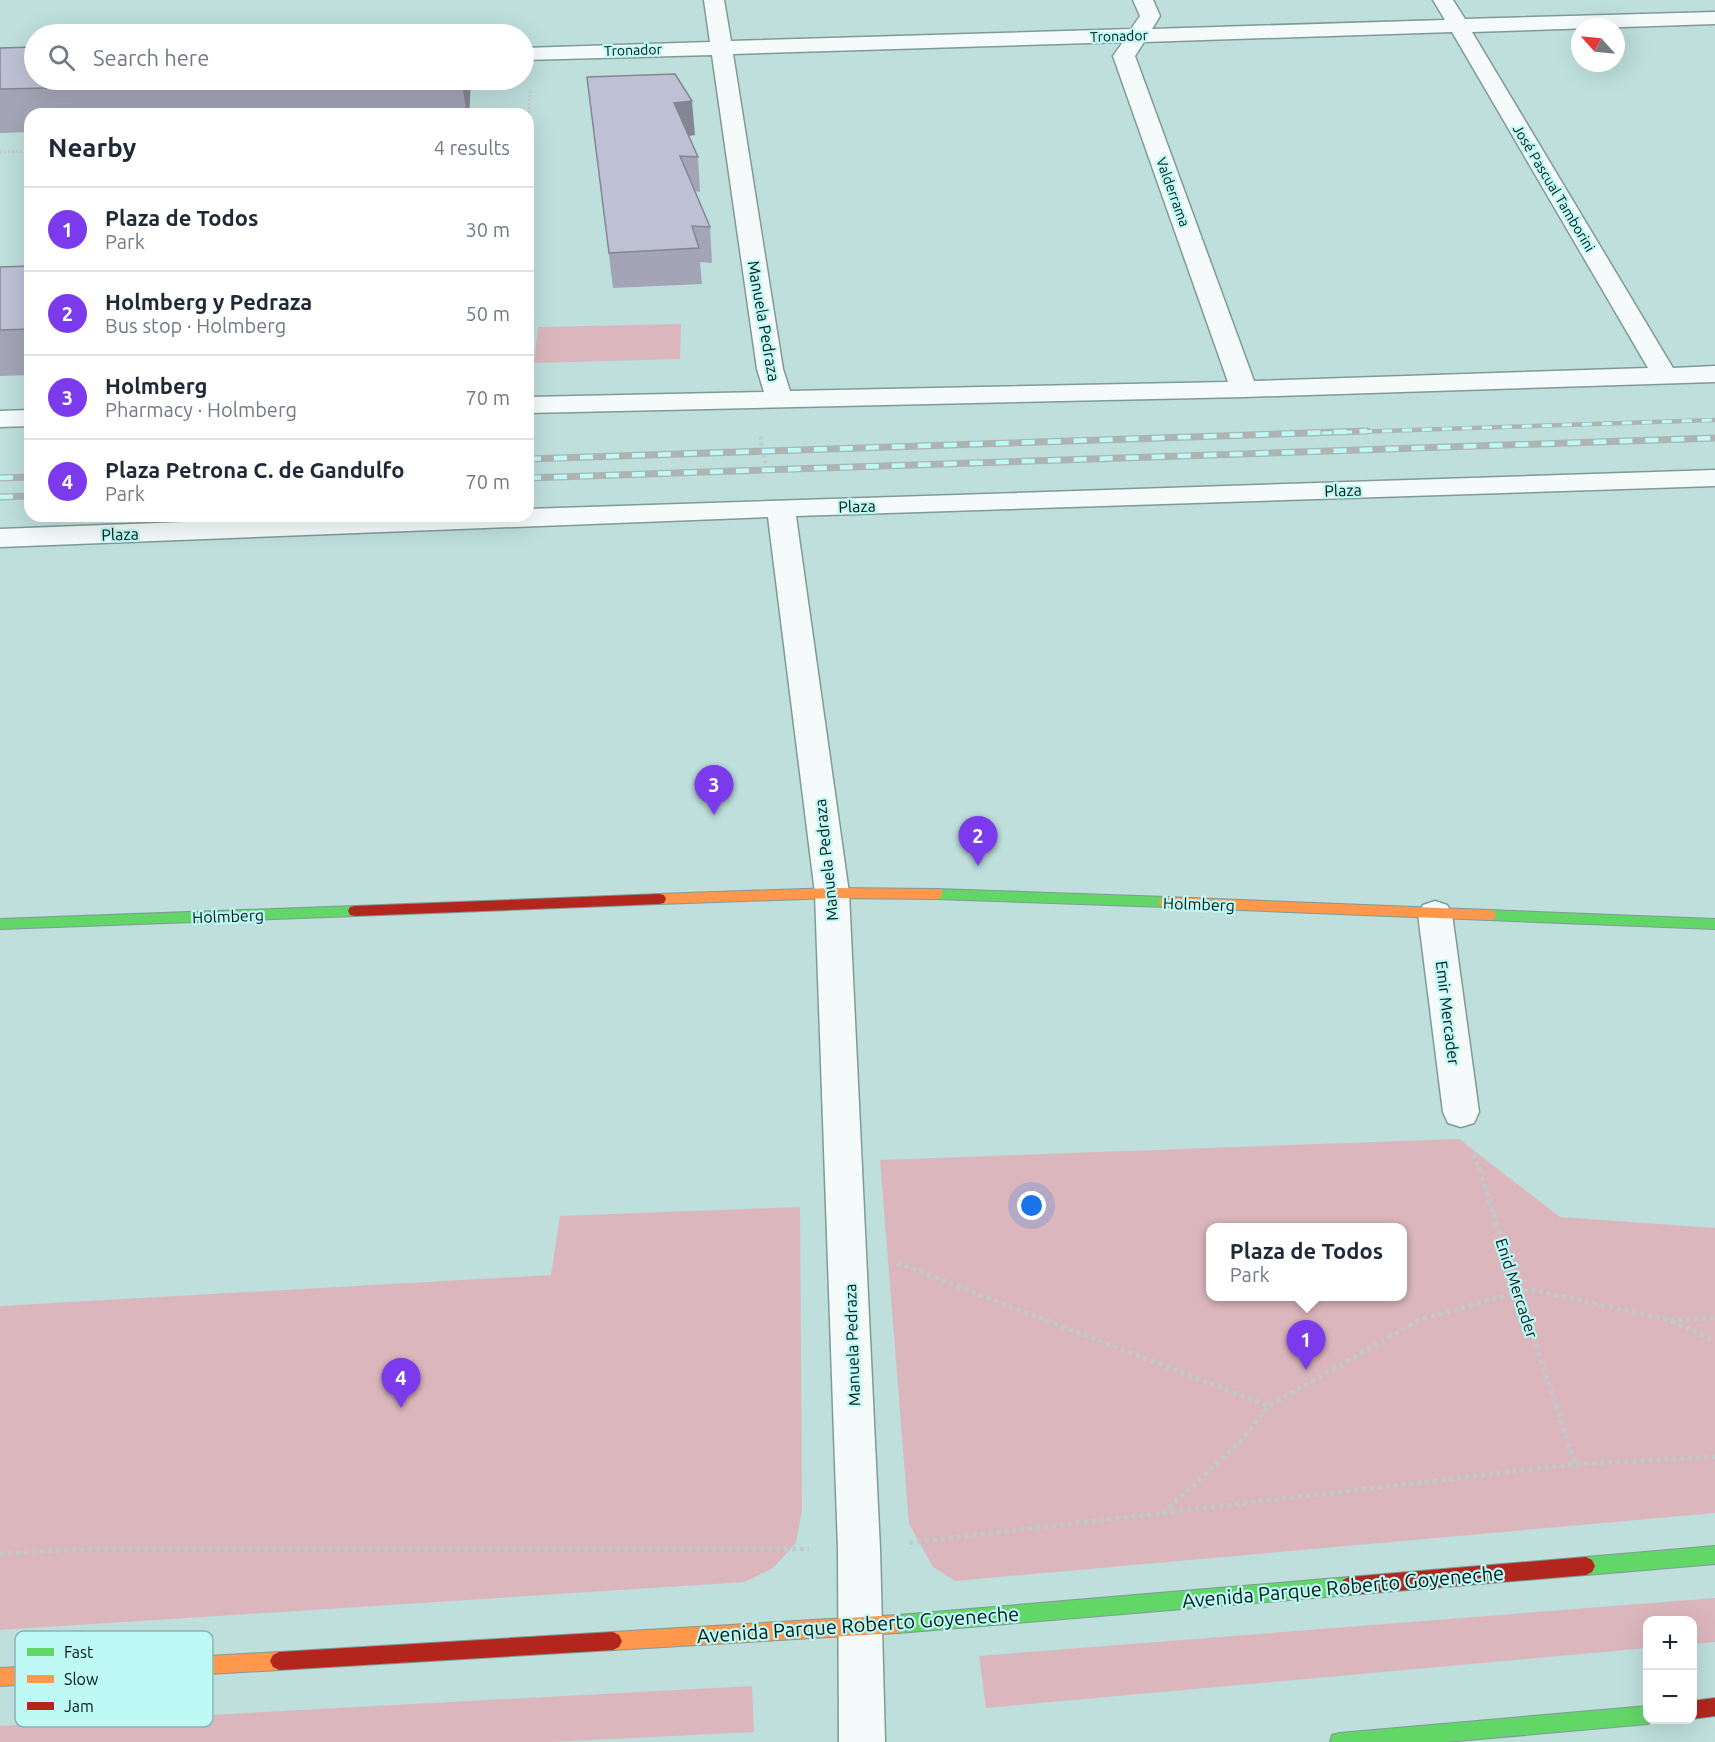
<!DOCTYPE html>
<meta charset="utf-8">
<style>
:root{--surface:#fff;--page:#f2f2f3;--text:#1f2937;--muted:#747a83;--line:#e0e1e3;--accent:#7c3aed}
body{margin:0;font-family:Ubuntu,sans-serif;background:var(--page);color:var(--text)}
.controls{position:absolute;right:18px;bottom:18px;display:grid;overflow:hidden;border-radius:12px;box-shadow:0 6px 24px #0002}
.controls button{width:54px;height:54px;display:grid;place-items:center;padding:0;border:0;border-bottom:2px solid var(--line);background:var(--surface);color:var(--text);font:30px sans-serif}
.compass{position:absolute;left:1571px;top:18px;width:54px;height:54px;border-radius:50%;background:var(--surface);box-shadow:0 6px 24px #0002;rotate:297deg}
.you{position:absolute;left:1032px;top:1206px;width:21px;height:21px;margin:-15px;border:4px solid #fff;border-radius:50%;background:#1a73e8;box-shadow:0 0 0 9px #1a73e833}
.badge{display:grid;place-items:center;width:39px;height:39px;border-radius:50%;background:var(--accent);color:#fff;font-size:20px;font-weight:700}
.pin{position:absolute;translate:-50% -50px;filter:drop-shadow(0 2px 3px #0008)}
.pin::after{content:'';position:absolute;top:32px;width:21px;height:18px;background:inherit;clip-path:polygon(0 0,100% 0,50% 100%)}
.popup{position:absolute;left:1206px;top:1223px;width:201px;height:78px;box-sizing:border-box;display:grid;place-content:center;border-radius:12px;background:var(--surface);filter:drop-shadow(0 2px 4px #0005);font-size:20px;white-space:nowrap;color:var(--muted)}
.popup b{font-size:22px;color:var(--text)}
.popup::after{content:'';position:absolute;left:50%;top:100%;margin-left:-12px;border:12px solid transparent;border-top-color:var(--surface)}
.list{margin:0;padding:0;list-style:none}
h2{display:flex;justify-content:space-between;align-items:center;height:78px;margin:0;padding:0 24px;font-size:26px}
h2 small{font-size:20px;font-weight:400;color:var(--muted)}
.list li{display:grid;grid-template-columns:39px 1fr auto;gap:18px;align-items:center;box-sizing:border-box;height:84px;padding:0 24px;border-top:2px solid var(--line)}
.list b{display:block;font-size:22px;white-space:nowrap}
.list p{margin:0;font-size:20px;white-space:nowrap;color:var(--muted)}
.list em{font-size:20px;font-style:normal;color:var(--muted)}
.icon{flex:none;width:33px;height:33px;fill:none;stroke:currentColor;stroke-width:2;stroke-linecap:round;stroke-linejoin:round}
.map{position:relative;flex:none;width:1715px;height:1742px;overflow:hidden}
.search{position:absolute;background:var(--surface);box-shadow:0 6px 24px #0002;left:24px;top:24px;width:510px;height:66px;display:flex;align-items:center;gap:15px;box-sizing:border-box;padding:0 21px;border-radius:33px;color:var(--muted);font-size:22px}
.panel{position:absolute;background:var(--surface);box-shadow:0 6px 24px #0002;left:24px;top:108px;width:510px;height:414px;border-radius:18px}
.map>svg:first-child{display:block}
.green{fill:#dbb7bd;fill-rule:evenodd}
.lines{fill:none;stroke-linecap:round;stroke-linejoin:round}
.street-casing{stroke:#809a98;stroke-width:3}
.fast-casing{stroke:#809a98;stroke-width:2}
.slow-casing{stroke:#809a98;stroke-width:2}
.jam-casing{stroke:#809a98;stroke-width:2}
.path-far2{stroke:#c1cbca;stroke-width:3;stroke-dasharray:2 2;stroke-linecap:butt}
.path-far1{stroke:#c1cbca;stroke-width:4;stroke-dasharray:3 3;stroke-linecap:butt}
.path{stroke:#c1cbca;stroke-width:4.5;stroke-dasharray:4 4;stroke-linecap:butt}
.street{fill:#f5fafa;fill-rule:evenodd}
.fast{fill:#63d668;fill-rule:evenodd}
.slow{fill:#ff974d;fill-rule:evenodd}
.jam{fill:#b3261e;fill-rule:evenodd}
.rail-far1-casing{stroke:#adb4b4;stroke-width:4.5}
.rail-casing{stroke:#adb4b4;stroke-width:7}
.rail-far1{stroke:#bef9f5;stroke-width:3;stroke-dasharray:10;stroke-linecap:butt}
.rail{stroke:#bef9f5;stroke-width:4.5;stroke-dasharray:13;stroke-linecap:butt}
.wall{fill:#a3a5b6}
.shaded-wall{fill:#858694}
.building{fill:#bec0d4;stroke:#858694;stroke-width:1.5}
.labels{text-anchor:middle;stroke-width:4.5;stroke-linejoin:round;paint-order:stroke}
.far-street-label{font-size:14px;fill:#031918;stroke:#bef9f5}
.street-label{font-size:16px;fill:#031918;stroke:#bef9f5}
.near-street-label{font-size:20px;fill:#031918;stroke:#bef9f5}
.key{fill:#bef9f5;stroke:#86b6b3;stroke-width:1.5}
.key-label{font-size:16px;fill:#031918}
</style>
<div class="map">
<svg width="1715" height="1742" viewBox="0 0 1715 1742">
<rect width="100%" height="100%" fill="#bedfdc"/>
<g class="green">
<path d="M681,324L680,359L534,363L538,327Z"/>
<path d="M1459,1139L1560,1217L1715,1228V1513L955,1581L933,1567L909,1524L880,1160ZM1210,1228H1402V1296H1210Z"/>
<path d="M800,1207L802,1510L796,1543L773,1568L745,1582L0,1630V1306L551,1275L560,1216Z"/>
<path d="M1715,1598V1642L1693,1644L1692,1620H1648L1647,1648L986,1708L979,1656Z"/>
<path d="M752,1686L754,1732L550,1742H0V1726Z"/>
</g>
<g class="lines">
<defs>
<g id="street">
<path d="M704,0H724L731,41L1131,29L1140,16L1133,0H1153L1160,16L1152,29L1445,20L1433,0H1453L1465,19L1715,12V24L1472,32L1673,368L1715,366V382L1244,397L528,413V397L764,392L757,369L712,55L524,60V48L710,42ZM1452,32L1648,368L1254,381L1135,56L1144,42ZM1123,42L1113,56L1228,382L790,391L783,369L733,54Z"/>
<path d="M30,410V426L0,427V411Z"/>
<path d="M1715,470V486L796,516L849,893L880,1549L885,1742H839L838,1549L815,893L768,517L0,547V529L340,516H528V509Z"/>
<path d="M1435,901L1447,905L1452,914L1479,1112L1474,1123L1461,1127L1448,1123L1443,1112L1418,914L1423,905Z"/>
</g>
<g id="fast">
<path d="M936,889L1166,897L1171,898L1173,902L1171,906L1166,907L936,899L931,898L929,894L931,890Z"/>
<path d="M355,906L360,907L362,911L360,915L355,916L0,929V919Z"/>
<path d="M1489,910L1715,919V929L1489,920L1484,919L1482,915L1484,911Z"/>
<path d="M1715,1546V1564L1586,1575L1580,1572L1577,1566L1580,1560L1586,1557Z"/>
<path d="M1349,1577L1355,1580L1358,1586L1355,1592L1349,1595L898,1633L892,1630L889,1624L892,1618L898,1615Z"/>
<path d="M1648,1706V1720H1655L1648,1724L1446,1742H1330L1332,1735L1339,1733Z"/>
</g>
<g id="slow">
<path d="M832,888L936,889L941,890L943,894L941,898L936,899L832,898L659,904L654,903L652,899L654,895L659,894Z"/>
<path d="M1166,897L1489,910L1494,911L1496,915L1494,919L1489,920L1166,907L1161,906L1159,902L1161,898Z"/>
<path d="M898,1615L904,1618L907,1624L904,1630L898,1633L613,1650L607,1647L604,1641L607,1635L613,1632Z"/>
<path d="M279,1652L285,1655L288,1661L285,1667L279,1670L0,1686V1668Z"/>
</g>
<g id="jam">
<path d="M659,894L664,895L666,899L664,903L659,904L355,916L350,915L348,911L350,907L355,906Z"/>
<path d="M1586,1557L1592,1560L1595,1566L1592,1572L1586,1575L1349,1595L1343,1592L1340,1586L1343,1580L1349,1577Z"/>
<path d="M613,1632L619,1635L622,1641L619,1647L613,1650L279,1670L273,1667L270,1661L273,1655L279,1652Z"/>
<path d="M1715,1698V1716L1692,1719V1701Z"/>
</g>
</defs>
<use href="#street" class="street-casing"/>
<use href="#fast" class="fast-casing"/>
<use href="#slow" class="slow-casing"/>
<use href="#jam" class="jam-casing"/>
<g class="path-far2">
<path d="M528,121L530,89"/>
<path d="M0,152L30,151"/>
</g>
<path class="path-far1" d="M760,437L767,471"/>
<g class="path">
<path d="M1474,1154L1575,1464"/>
<path d="M897,1263L1269,1406"/>
<path d="M1670,1320L1715,1318"/>
<path d="M1163,1513L1239,1443L1269,1406L1419,1320L1529,1289L1669,1320L1715,1341"/>
<path d="M909,1543L1575,1464L1715,1457"/>
<path d="M0,1554L82,1549H809"/>
</g>
<use href="#street" class="street"/>
<use href="#fast" class="fast"/>
<use href="#slow" class="slow"/>
<use href="#jam" class="jam"/>
<defs>
<path id="rail-far1" d="M1322,433L1715,420"/>
<g id="rail">
<path d="M528,459L1367,431"/>
<path d="M0,478L30,477"/>
<path d="M528,478L1715,438"/>
<path d="M0,497L30,496"/>
</g>
</defs>
<use href="#rail-far1" class="rail-far1-casing"/>
<use href="#rail" class="rail-casing"/>
<use href="#rail-far1" class="rail-far1"/>
<use href="#rail" class="rail"/>
</g>
<g class="wall">
<path d="M0,48L471,80L469,114H30V132L0,133Z"/>
<path d="M587,77L695,135L689,136L698,157L700,192L694,191L710,227L712,263L700,262L702,284L613,288Z"/>
<path d="M30,266V375L0,376V267Z"/>
</g>
<g class="shaded-wall">
<path d="M461,80H471L469,114H467Z"/>
<path d="M692,101L695,135L677,137L674,103Z"/>
</g>
<g class="building">
<path d="M464,33V34H422Z"/>
<path d="M34,47V80H445L0,89V48Z"/>
<path d="M675,74L692,101L674,103L698,157L680,156L710,227L692,226L699,248L609,253L587,77Z"/>
<path d="M30,266V329L0,330V267Z"/>
</g>
<g class="labels">
<g class="far-street-label">
<text transform="translate(1119 36) rotate(-2)" y="5">Tronador</text>
<text transform="translate(633 50) rotate(-2)" y="5">Tronador</text>
<text transform="translate(1554 188) rotate(59)" y="5">José Pascual Tamborini</text>
<text transform="translate(1173 192) rotate(70)" y="5">Valderrama</text>
</g>
<g class="street-label">
<text transform="translate(764 321) rotate(80)" y="6">Manuela Pedraza</text>
<text transform="translate(1343 490) rotate(-2)" y="6">Plaza</text>
<text transform="translate(857 506) rotate(-2)" y="6">Plaza</text>
<text transform="translate(120 534) rotate(-2)" y="6">Plaza</text>
<text transform="translate(826 860) rotate(-96)" y="6">Manuela Pedraza</text>
<text transform="translate(1199 904) rotate(2)" y="6">Holmberg</text>
<text transform="translate(228 916) rotate(-2)" y="6">Holmberg</text>
<text transform="translate(1448 1013) rotate(83)" y="6">Emir Mercader</text>
<text transform="translate(1517 1288) rotate(72)" y="6">Enid Mercader</text>
<text transform="translate(852 1345) rotate(-92)" y="6">Manuela Pedraza</text>
</g>
<g class="near-street-label">
<text transform="translate(1343 1587) rotate(-5)" y="7">Avenida Parque Roberto Goyeneche</text>
<text transform="translate(858 1625) rotate(-4)" y="7">Avenida Parque Roberto Goyeneche</text>
</g>
</g>
<rect x="15" y="1631" width="198" height="96" rx="9" class="key"/>
<rect x="27" y="1648" width="27" height="8" fill="#63d668"/>
<rect x="27" y="1675" width="27" height="8" fill="#ff974d"/>
<rect x="27" y="1702" width="27" height="8" fill="#b3261e"/>
<g class="key-label">
<text x="64" y="1658">Fast</text>
<text x="64" y="1685">Slow</text>
<text x="64" y="1712">Jam</text>
</g>
</svg>
<div class="controls">
<button>+</button>
<button>−</button>
</div>
<svg class="compass" viewBox="-18 -18 36 36"><path d="M0-13l5 13h-10z" fill="#e53935"/><path d="M0 13l5-13h-10z" fill="#747a83"/></svg>
<div class="you"></div>
<div class="pin badge" style="left:1306px;top:1370px">1</div>
<div class="popup"><b>Plaza de Todos</b>Park</div>
<div class="pin badge" style="left:978px;top:866px">2</div>
<div class="pin badge" style="left:714px;top:815px">3</div>
<div class="pin badge" style="left:401px;top:1408px">4</div>
<div class="search"><svg class="icon" aria-label="search" viewBox="0 0 24 24"><circle cx="10" cy="10" r="6"/><path d="M15 15l6 6"/></svg>Search here</div>
<section class="panel">
<h2>Nearby<small>4 results</small></h2>
<ul class="list">
<li><span class="badge">1</span><div><b>Plaza de Todos</b><p>Park</p></div><em>30 m</em></li>
<li><span class="badge">2</span><div><b>Holmberg y Pedraza</b><p>Bus stop · Holmberg</p></div><em>50 m</em></li>
<li><span class="badge">3</span><div><b>Holmberg</b><p>Pharmacy · Holmberg</p></div><em>70 m</em></li>
<li><span class="badge">4</span><div><b>Plaza Petrona C. de Gandulfo</b><p>Park</p></div><em>70 m</em></li>
</ul>
</section>
</div>
